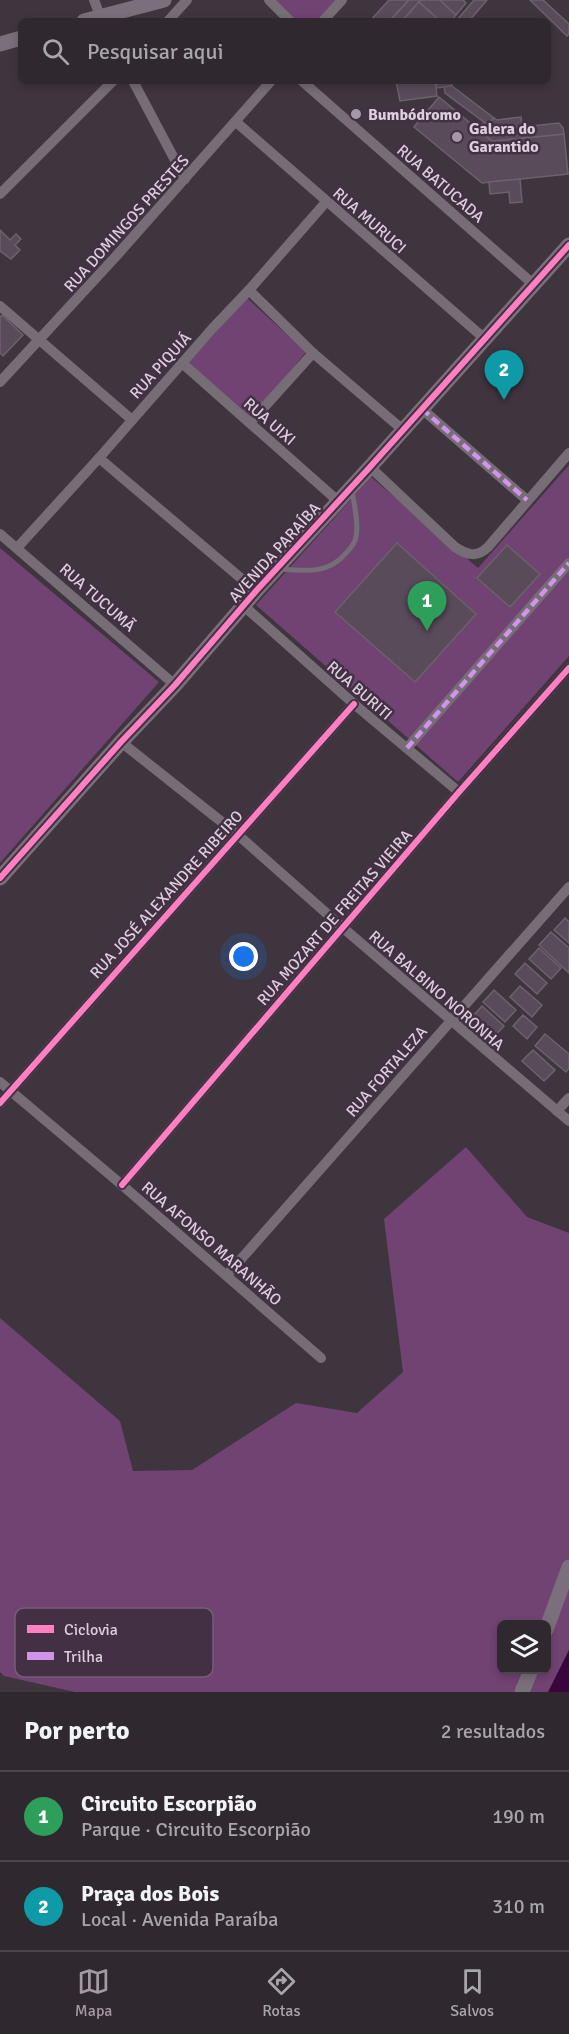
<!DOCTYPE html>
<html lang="pt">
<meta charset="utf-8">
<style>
:root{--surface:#2f282f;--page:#373037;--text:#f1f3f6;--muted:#a7a6aa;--line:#4a444b;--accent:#a499a4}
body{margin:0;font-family:Signika,sans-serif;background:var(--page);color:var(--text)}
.controls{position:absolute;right:18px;bottom:18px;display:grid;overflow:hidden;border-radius:9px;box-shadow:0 3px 9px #0003}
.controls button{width:54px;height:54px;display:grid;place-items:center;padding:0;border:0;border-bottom:2px solid var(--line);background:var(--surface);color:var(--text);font:30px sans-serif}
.you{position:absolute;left:244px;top:957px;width:21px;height:21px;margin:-15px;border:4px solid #fff;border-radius:50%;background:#1a73e8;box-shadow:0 0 0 9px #1a73e833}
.badge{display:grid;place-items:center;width:39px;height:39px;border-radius:50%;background:var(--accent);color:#fff;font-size:20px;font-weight:700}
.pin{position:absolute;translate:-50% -50px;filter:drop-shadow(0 2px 3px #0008)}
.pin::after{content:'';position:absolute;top:32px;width:21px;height:18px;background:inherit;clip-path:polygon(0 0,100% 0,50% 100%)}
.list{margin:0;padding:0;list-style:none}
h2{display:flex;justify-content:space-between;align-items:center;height:78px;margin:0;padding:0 24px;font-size:26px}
h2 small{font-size:20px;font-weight:400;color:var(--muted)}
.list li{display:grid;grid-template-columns:39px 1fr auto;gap:18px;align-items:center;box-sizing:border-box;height:90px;padding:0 24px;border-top:2px solid var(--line)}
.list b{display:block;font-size:22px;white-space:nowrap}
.list p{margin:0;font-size:20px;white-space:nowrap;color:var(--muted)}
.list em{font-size:20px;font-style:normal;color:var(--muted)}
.icon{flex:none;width:33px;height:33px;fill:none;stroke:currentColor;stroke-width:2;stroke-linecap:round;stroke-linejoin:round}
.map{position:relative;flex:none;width:569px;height:1692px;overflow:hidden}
.search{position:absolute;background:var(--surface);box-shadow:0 3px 9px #0003;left:18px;right:18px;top:18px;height:66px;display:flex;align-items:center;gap:15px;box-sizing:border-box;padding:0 21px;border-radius:9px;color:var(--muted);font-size:22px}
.sheet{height:258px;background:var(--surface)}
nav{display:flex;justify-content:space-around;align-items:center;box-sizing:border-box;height:84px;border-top:2px solid var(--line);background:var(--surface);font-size:16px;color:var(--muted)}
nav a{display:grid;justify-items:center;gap:3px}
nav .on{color:var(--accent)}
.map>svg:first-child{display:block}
.green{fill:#704372;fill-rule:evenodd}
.water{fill:#3a053d}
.building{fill:#5a4b5a;stroke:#6b626b;stroke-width:1.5}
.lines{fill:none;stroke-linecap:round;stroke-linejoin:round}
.lane{stroke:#766d76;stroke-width:5}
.street{stroke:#766d76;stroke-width:10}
.secondary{stroke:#7a6f7a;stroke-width:15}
.quiet{stroke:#d193ec;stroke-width:4.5;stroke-dasharray:9 4.5;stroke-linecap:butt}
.cycleway-casing{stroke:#443044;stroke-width:10}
.cycleway{stroke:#ff80c0;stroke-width:6}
.poi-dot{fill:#a499a4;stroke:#443044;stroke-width:2}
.labels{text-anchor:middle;stroke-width:5;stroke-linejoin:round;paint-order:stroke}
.poi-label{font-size:16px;font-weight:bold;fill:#dbcfdb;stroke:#443044;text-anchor:start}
.street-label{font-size:16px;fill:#dbcfdb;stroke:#443044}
.key{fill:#443044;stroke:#716071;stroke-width:1.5}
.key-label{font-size:16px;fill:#dbcfdb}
</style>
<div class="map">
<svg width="569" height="1692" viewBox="0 0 569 1692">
<rect width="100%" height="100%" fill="#3f353f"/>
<g class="green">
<path d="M274,0H340L320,21H296Z"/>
<path d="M247,298L306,352L250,419L188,363Z"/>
<path d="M569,465V656L458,782L256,605L371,477L478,568Z"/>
<path d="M0,548L159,682L0,863Z"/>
<path d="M466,1147L527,1217L569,1233V1692H75L4,1676L0,1672V1318L120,1421L133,1471L192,1470L296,1403L357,1413L403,1372L384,1219ZM502,1624H546V1670H502Z"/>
</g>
<path class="water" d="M569,1650V1692H548Z"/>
<g class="building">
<path d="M389,0H409L389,21H370Z"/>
<path d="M409,0H421L402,21H390Z"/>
<path d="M421,0H440L456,15L451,21H440L419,2Z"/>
<path d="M440,0H463L466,3L456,15Z"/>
<path d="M474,0H487L469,21H456Z"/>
<path d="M530,0H543L569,24V34L567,36Z"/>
<path d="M419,2L440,21H402Z"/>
<path d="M396,81H435L437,96L400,101Z"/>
<path d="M436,81H451L452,86L437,88Z"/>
<path d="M452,86L494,118L488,125L445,93L444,87Z"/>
<path d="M439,97L492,141L564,134L568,174L482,183L414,127Z"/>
<path d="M521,117L522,126L493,130L488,125L494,118L497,120Z"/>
<path d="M484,122L493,130L559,123L563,128L564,134L492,141L478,130Z"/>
<path d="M520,179L522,202L510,203L509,192L490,194L489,182Z"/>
<path d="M0,230L10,240L16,234L21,239L15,245L20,250L11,259L0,251Z"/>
<path d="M2,315L23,335L3,356L0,353V317Z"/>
<path d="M397,543L476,614L415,682L335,612Z"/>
<path d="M507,545L540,574L510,607L477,578Z"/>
<path d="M565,918L569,922V943L554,930Z"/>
<path d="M551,932L569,948V973L539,945Z"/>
<path d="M539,948L561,968L551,979L529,959Z"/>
<path d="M525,963L547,983L537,994L515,974Z"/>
<path d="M520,986L542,1005L532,1017L510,997Z"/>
<path d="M494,990L516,1010L505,1022L483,1002Z"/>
<path d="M482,1006L504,1026L494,1037L472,1017Z"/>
<path d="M523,1015L537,1027L527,1039L513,1026Z"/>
<path d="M545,1034L569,1054V1068L566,1072L535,1046Z"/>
<path d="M533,1050L555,1070L544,1081L522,1061Z"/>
</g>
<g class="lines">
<path class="lane" d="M281,569C306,571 329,574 346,553C350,549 355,544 356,537C359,523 354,505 352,490"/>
<g class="street">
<path d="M94,0L102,21"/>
<path d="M269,0L290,21"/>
<path d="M168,21L187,0"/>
<path d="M323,21L342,0"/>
<path d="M133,81L185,179"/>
<path d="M302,81L533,284"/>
<path d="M236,122L485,339"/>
<path d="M0,194L113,81"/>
<path d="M249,290L313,353L403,430"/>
<path d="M0,306L131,419"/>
<path d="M182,363L338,501"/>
<path d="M0,382L118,254L271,81"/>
<path d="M422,409L527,500"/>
<path d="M250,423L313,353"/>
<path d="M99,458L256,591"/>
<path d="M370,467L455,547C467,555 477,558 488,547L569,453"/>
<path d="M0,534L175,685"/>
<path d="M17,548L99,458L212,329L249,290L326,202"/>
<path d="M244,606L354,704L459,792"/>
<path d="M121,742L237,834L342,927L569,1121"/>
<path d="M407,748L569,563"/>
<path d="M0,1082L122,1185L321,1358"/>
<path d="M0,1103L354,704"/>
<path d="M557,1111L569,1098"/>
<path d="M122,1185L459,792L569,668"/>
<path d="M227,1275L569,887"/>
</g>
<g class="secondary">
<path d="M84,21L164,0"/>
<path d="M0,44L21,38"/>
<path d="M0,878L121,742L175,685L256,591L370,467L569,245"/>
<path d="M546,1630L569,1567"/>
<path d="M522,1692L531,1670"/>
</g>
<g class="quiet">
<path d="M422,409L527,500"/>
<path d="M407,748L569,563"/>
</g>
<defs>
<g id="cycleway">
<path d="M0,878L121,742L175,685L256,591L370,467L569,245"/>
<path d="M0,1103L354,704"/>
<path d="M122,1185L459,792L569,668"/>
</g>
</defs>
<use href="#cycleway" class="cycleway-casing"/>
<use href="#cycleway" class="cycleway"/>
</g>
<g class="poi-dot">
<circle cx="356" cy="114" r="6"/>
<circle cx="457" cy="137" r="6"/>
</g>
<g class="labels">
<g class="poi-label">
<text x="368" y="120">Bumbódromo</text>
<text x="469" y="134">Galera do<tspan x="469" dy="18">Garantido</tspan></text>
</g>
<g class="street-label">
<text transform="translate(441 183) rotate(41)" y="6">RUA BATUCADA</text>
<text transform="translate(370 220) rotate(41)" y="6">RUA MURUCI</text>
<text transform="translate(126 223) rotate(-48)" y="6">RUA DOMINGOS PRESTES</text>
<text transform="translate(160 365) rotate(-48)" y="6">RUA PIQUIÁ</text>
<text transform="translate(270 421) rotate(41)" y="6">RUA UIXI</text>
<text transform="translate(274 552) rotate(-48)" y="6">AVENIDA PARAÍBA</text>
<text transform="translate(98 597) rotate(41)" y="6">RUA TUCUMÃ</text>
<text transform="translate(360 690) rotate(41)" y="6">RUA BURITI</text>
<text transform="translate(166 894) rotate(-48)" y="6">RUA JOSÉ ALEXANDRE RIBEIRO</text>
<text transform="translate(334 917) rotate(-49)" y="6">RUA MOZART DE FREITAS VIEIRA</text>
<text transform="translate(437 990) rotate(41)" y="6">RUA BALBINO NORONHA</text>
<text transform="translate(386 1071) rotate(-49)" y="6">RUA FORTALEZA</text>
<text transform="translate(212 1243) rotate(41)" y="6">RUA AFONSO MARANHÃO</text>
</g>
</g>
<rect x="15" y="1608" width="198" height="69" rx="9" class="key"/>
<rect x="27" y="1625" width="27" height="8" fill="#ff80c0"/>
<rect x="27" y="1652" width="27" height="8" fill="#d193ec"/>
<g class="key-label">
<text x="64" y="1635">Ciclovia</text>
<text x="64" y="1662">Trilha</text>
</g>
</svg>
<div class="controls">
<button><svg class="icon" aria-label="layers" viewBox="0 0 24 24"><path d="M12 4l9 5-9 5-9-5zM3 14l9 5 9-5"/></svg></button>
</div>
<div class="you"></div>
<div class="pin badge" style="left:427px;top:631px;background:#2e9e5b">1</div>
<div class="pin badge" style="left:504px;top:400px;background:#0f9aa8">2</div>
<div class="search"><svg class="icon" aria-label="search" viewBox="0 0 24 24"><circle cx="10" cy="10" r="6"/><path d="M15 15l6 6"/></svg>Pesquisar aqui</div>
</div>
<section class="sheet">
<h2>Por perto<small>2 resultados</small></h2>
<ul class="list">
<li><span class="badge" style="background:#2e9e5b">1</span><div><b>Circuito Escorpião</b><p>Parque · Circuito Escorpião</p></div><em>190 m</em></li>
<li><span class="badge" style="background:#0f9aa8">2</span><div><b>Praça dos Bois</b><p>Local · Avenida Paraíba</p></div><em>310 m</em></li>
</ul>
</section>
<nav>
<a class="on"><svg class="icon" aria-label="map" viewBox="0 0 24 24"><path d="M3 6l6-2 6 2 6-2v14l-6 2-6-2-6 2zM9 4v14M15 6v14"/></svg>Mapa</a>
<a><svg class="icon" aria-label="directions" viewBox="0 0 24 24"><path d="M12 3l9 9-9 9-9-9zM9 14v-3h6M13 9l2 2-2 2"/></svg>Rotas</a>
<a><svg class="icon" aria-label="saved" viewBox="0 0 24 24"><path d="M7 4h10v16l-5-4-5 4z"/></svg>Salvos</a>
</nav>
